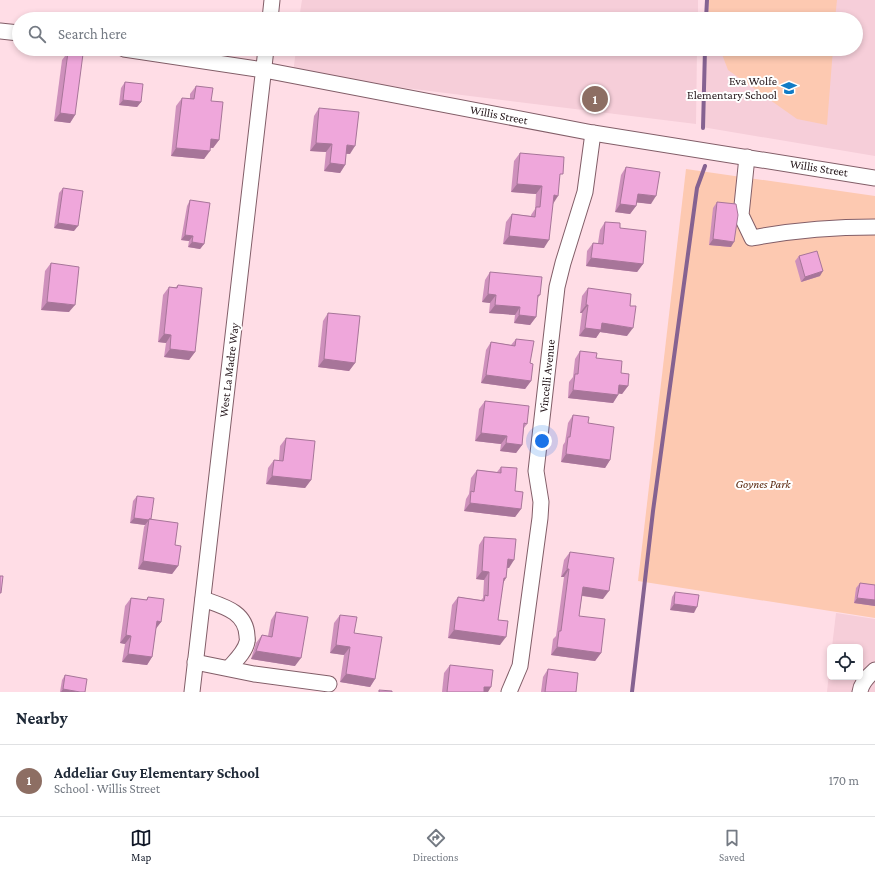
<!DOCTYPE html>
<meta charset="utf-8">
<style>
:root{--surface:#fff;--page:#f2f2f3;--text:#1f2937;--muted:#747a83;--line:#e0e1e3;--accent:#111827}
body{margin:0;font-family:"Crimson Pro",serif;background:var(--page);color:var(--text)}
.controls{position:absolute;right:12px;bottom:12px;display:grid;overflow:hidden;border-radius:6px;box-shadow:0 2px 6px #0003}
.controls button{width:36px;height:36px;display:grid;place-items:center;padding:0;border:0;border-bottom:1px solid var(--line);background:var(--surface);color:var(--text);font:20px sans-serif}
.you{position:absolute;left:542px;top:441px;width:14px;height:14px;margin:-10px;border:3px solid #fff;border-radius:50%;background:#1a73e8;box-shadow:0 0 0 6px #1a73e833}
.badge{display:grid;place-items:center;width:26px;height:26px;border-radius:50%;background:var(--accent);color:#fff;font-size:13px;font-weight:700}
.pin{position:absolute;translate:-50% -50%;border:2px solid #fff;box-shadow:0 1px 4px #0006}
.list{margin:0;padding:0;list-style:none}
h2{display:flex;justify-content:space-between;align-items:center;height:52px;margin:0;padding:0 16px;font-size:17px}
h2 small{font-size:13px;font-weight:400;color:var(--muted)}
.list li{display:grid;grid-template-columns:26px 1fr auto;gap:12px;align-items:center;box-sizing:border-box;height:72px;padding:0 16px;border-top:1px solid var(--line)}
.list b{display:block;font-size:15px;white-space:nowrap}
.list p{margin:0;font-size:13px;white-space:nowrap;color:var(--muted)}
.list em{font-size:13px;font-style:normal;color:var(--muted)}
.icon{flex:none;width:22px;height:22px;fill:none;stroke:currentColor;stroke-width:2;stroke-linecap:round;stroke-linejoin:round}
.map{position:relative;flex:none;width:875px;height:692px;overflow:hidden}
.search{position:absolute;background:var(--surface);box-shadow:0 2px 6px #0003;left:12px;right:12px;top:12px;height:44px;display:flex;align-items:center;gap:10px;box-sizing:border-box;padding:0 14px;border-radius:22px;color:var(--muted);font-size:15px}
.sheet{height:124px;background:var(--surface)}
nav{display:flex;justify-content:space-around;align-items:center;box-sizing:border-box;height:56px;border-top:1px solid var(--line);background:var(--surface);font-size:11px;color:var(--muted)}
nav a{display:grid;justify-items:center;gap:2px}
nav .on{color:var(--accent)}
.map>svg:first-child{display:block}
.built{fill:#f6ced9}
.green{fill:#fdc9b1}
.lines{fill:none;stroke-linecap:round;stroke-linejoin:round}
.stream{stroke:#856291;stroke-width:4}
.minor-casing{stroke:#825e68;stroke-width:17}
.minor{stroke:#fff;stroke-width:15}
.wall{fill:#ce90bc}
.shaded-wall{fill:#a77599}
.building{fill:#efa7db;stroke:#a77599}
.labels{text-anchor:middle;stroke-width:4;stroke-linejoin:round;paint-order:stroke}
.poi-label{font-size:12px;fill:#24161a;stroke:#fff;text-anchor:end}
.street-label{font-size:12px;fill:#24161a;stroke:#fff}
.park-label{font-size:12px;font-style:italic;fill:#59270d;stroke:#fff}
</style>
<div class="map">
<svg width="875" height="692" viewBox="0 0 875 692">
<rect width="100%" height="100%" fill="#ffdde6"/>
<g class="built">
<path d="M302,0H698V19H299Z"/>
<path d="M707,0H875V156L702,127L705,49H856V19H706Z"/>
<path d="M296,49H697L696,124L293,74Z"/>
<path d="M836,613L875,619V692H827L830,663V677H860V647H832Z"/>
</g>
<g class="green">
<path d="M709,0H837L835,19H708Z"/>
<path d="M720,49H833L827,125L797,119L728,70Z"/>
<path d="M686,169L875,196V618L638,581Z"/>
</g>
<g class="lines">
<g class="stream">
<path d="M706,19L707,0"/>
<path d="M703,128L705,49"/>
<path d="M632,692L653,511L697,188L705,166"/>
</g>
<defs>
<g id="minor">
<path d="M270,19L272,0"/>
<path d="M0,31L19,33"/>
<path d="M124,49L264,70L593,133L875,178"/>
<path d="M747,157L741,215L752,238C794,230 832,227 875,227"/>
<path d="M203,599C222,606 246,611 247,636C247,638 248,640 247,642C245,652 235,661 229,668"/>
<path d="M195,662L254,674L329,684"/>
<path d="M192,692L266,49"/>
<path d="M509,692L520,666L540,518L541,502L536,471L557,287L563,263L585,192L593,133"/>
<path d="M860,692C861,683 868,676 875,670"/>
</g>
</defs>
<use href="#minor" class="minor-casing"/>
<use href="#minor" class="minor"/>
</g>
<g class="wall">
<path d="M68,52L75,115L70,123L54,121L62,60Z"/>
<path d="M125,82L141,102L137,107L119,105L121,88Z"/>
<path d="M196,86L211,101L219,140L213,148H210L204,159L171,156L176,106L182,98L190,99V94Z"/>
<path d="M319,108L350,154H346L345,165L340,173L324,171L326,152L310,151L314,116Z"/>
<path d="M520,153L560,178L553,203L544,248L503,244L506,222L512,214L531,216V215L535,209L536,194L511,192L514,161Z"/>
<path d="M626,167L651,204L636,202V206L630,214L615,212L621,175Z"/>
<path d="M63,188L74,231L54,228L59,193Z"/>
<path d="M190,200L204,244L200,249L188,247L189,241L181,240L187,206Z"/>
<path d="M717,202L731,247L709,245L713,208Z"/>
<path d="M605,222L620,228L643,264L637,272L586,266L587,251L593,243H598L600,230Z"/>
<path d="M799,256L820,276L801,282L795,261Z"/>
<path d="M51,263L69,312L41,310L45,271Z"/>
<path d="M490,272L540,295L537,299L536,317L530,325L514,323L515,315L489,313L490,303L482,302L485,280Z"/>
<path d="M178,285L195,352L189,360L164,357L166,343L158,342L163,295L169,287H176Z"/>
<path d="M588,288L627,336L600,332L596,338L579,336L582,313H580L582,296Z"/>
<path d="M328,313L355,363L349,371L318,367L323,321Z"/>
<path d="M516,339L531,381L525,389L481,383L486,350L491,342L511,345Z"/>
<path d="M580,351L596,358L621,373L628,386L622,394L618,393V395L613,403L568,398L569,382L573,377L575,359Z"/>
<path d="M485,401L527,424L524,428L522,445L516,453L500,451L501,444L475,441L479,409Z"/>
<path d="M573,415L610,460L605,468L561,462L563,445L565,442L568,423Z"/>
<path d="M286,438L311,480L305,488L266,484L268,468L274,460H279L280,446Z"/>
<path d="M501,467L515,491L521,509L515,517L464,511L466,499L469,494L471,478L477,470L497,472Z"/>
<path d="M137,496L151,519L175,545L178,566L172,574L138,569L144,527L145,525L130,523L133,501Z"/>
<path d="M484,537L509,568H507L506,578L503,583L498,620L500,645L448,638L452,605L458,597L481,600L483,598L484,580L476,579L479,545Z"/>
<path d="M570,552L603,599L582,596L579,616L601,653L595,661L551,655L553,639L556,636L564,577H561L564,560Z"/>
<path d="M860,583L875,585V606L854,603L856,588Z"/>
<path d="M675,592L694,613L670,610L672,597Z"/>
<path d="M148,597L161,622L156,628L152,657L147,665L122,662L125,644L120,643L125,606L131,598L146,600Z"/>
<path d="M276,612L295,666L251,659L256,643L262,635L268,636L271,620Z"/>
<path d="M340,615L354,633L375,679L370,687L340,682L344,655L330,653L334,623Z"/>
<path d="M450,665L488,692H442L444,673Z"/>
<path d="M548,669L576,692H541L543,677Z"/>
<path d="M65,675L85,692H60L62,680Z"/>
</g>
<g class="shaded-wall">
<path d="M123,100L141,102L137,107L119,105Z"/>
<path d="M60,113L75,115L70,123L54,121Z"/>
<path d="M211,139L219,140L213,148L206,147Z"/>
<path d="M316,143L332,144L326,152L310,151Z"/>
<path d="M347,145L355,146L350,154L341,153Z"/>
<path d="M176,148L210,151L204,159L171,156Z"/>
<path d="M330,163L345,165L340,173L324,171Z"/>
<path d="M517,184L542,186L536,194L511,192Z"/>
<path d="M638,194L656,196L651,204L632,202Z"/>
<path d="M554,195L558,196L553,204Z"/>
<path d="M620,204L636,206L630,214L615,212Z"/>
<path d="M58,223L78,226L74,231L54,228Z"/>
<path d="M185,235L193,236L189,241L181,240Z"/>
<path d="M509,236L549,240L544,248L503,244Z"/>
<path d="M713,239L734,242L731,247L709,245Z"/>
<path d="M192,242L204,244L200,249L188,247Z"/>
<path d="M591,258L643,264L637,272L586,266Z"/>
<path d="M823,271L820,276L801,282L805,277Z"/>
<path d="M488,294L496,295L490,303L482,302Z"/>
<path d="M47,302L75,305L69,312L41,310Z"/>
<path d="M495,305L520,307L515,315L489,313Z"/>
<path d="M586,305H588L582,313H580Z"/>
<path d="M519,315L536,317L530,325L514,323Z"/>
<path d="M602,323L633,328L627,336L600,332L596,338L579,336L585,328Z"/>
<path d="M164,334L171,335L166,343L158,342Z"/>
<path d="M170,349L195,352L189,360L164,357Z"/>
<path d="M324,359L355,363L349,371L318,367Z"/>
<path d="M486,375L531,381L525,389L481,383Z"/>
<path d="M619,385L628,386L622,394L614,393Z"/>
<path d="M573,390L618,395L613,403L568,398Z"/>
<path d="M481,433L507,436L501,444L475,441Z"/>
<path d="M506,443L522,445L516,453L500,451Z"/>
<path d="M566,454L610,460L605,468L561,462Z"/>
<path d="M272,476L311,480L305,488L266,484Z"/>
<path d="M470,503L521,509L515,517L464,511Z"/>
<path d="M134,518L149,520L145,525L130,523Z"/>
<path d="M508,559L514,560L509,568L502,567Z"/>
<path d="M143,561L178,566L172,574L138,569Z"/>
<path d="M567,569H569L564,577H561Z"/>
<path d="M482,571L489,572L484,580L476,579Z"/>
<path d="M504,578H506L501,586Z"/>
<path d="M583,587L609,591L603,599L578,595Z"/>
<path d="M857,598L875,600V606L854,603Z"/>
<path d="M674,604L697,607L694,613L670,610Z"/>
<path d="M157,621L161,622L155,630Z"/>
<path d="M454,630L506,637L500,645L448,638Z"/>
<path d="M126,635L131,636L125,644L120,643Z"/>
<path d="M336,645L350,647L344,655L330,653Z"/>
<path d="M557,647L601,653L595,661L551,655Z"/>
<path d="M256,651L301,658L295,666L251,659Z"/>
<path d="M128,654L152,657L147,665L122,662Z"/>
<path d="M346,674L375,679L370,687L340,682Z"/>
<path d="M484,687H491L488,692H480Z"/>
<path d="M63,689L80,692H61Z"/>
</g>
<g class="building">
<path d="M68,52L83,54L75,115L60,113Z"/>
<path d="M125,82L143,84L141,102L123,100Z"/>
<path d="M196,86L213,88L211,101L223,102L219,140L211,139L210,151L176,148L182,98L194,99Z"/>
<path d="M319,108L359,112L355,146L347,145L345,165L330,163L332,144L316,143Z"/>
<path d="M520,153L564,157L563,174H560L558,196L554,195L549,240L509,236L512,214L535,217L536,207H540L542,186L517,184Z"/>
<path d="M626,167L660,172L656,196L638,194L636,206L620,204Z"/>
<path d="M63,188L83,191L78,226L58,223Z"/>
<path d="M190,200L210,203L204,244L192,242L193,236L185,235Z"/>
<path d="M717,202L736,204L738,215L734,242L713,239Z"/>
<path d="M605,222L620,223V228L646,231L643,264L591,258L593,243L603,244Z"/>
<path d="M817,251L823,271L805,277L799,256Z"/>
<path d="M51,263L79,267L75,305L47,302Z"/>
<path d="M490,272L542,277L540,295H538L536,317L519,315L520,307L495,305L496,295L488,294Z"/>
<path d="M178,285L202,288L195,352L170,349L171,335L164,334L169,287L177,288Z"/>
<path d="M588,288L631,294L630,306H636L633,328L602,323L601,330L585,328L588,305H586Z"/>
<path d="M328,313L360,316L355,363L324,359Z"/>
<path d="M516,339L534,341L530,363L533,364L531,381L486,375L491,342L515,346Z"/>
<path d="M580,351L597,353L596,358L622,361L621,373L629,374L628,386L619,385L618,395L573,390L575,374H578Z"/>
<path d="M485,401L529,406L527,424L524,423L522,445L506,443L507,436L481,433Z"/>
<path d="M573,415L589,417L588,423L614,427L610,460L566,454L568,437H570Z"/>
<path d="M286,438L315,441L311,480L272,476L274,460L283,461Z"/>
<path d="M501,467L517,468L515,491L523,492L521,509L470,503L471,491L474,492L477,470L501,473Z"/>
<path d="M137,496L154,498L151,519H149V520L134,518Z"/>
<path d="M149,519L178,523L175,545L181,546L178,566L143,561Z"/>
<path d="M484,537L516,539L514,560L508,559L506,578H504L498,620L508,621L506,637L454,630L458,597L484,601L485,595L488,596L489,572L482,571Z"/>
<path d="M570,552L614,558L609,591L583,587L579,616L605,619L601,653L557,647L559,631H561L569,569H567Z"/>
<path d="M0,576H3L1,593H0Z"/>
<path d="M860,583L875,585V600L857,598Z"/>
<path d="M675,592L699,595L697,607L674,604Z"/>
<path d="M148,597L164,599L161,622L157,621L152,657L128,654L131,636L126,635L131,598L147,600Z"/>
<path d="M276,612L308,617L301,658L256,651L262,635L272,637Z"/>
<path d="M340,615L357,617L354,633L382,637L375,679L346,674L350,647L336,645Z"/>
<path d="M450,665L493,670L491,687H484V692H447Z"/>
<path d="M548,669L578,673L576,692H545Z"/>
<path d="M65,675L87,679L85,692H80L63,689Z"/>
<path d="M379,690L392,691V692H379Z"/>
</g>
<defs>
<symbol id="school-bare" viewBox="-9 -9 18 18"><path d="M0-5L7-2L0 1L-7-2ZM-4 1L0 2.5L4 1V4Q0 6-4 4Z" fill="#107bc6" stroke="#fff" stroke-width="2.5" paint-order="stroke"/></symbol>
</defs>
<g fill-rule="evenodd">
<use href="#school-bare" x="778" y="77" width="22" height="22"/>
</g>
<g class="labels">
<g class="poi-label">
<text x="777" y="85">Eva Wolfe<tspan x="777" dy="14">Elementary School</tspan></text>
</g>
<g class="street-label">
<text transform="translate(499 115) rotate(11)" y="4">Willis Street</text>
<text transform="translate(819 168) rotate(9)" y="4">Willis Street</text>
<text transform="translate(229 370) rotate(-83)" y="4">West La Madre Way</text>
<text transform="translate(547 376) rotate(-84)" y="4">Vincelli Avenue</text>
</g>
<g class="park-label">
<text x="763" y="488">Goynes Park</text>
</g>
</g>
</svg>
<div class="controls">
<button><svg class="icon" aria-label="locate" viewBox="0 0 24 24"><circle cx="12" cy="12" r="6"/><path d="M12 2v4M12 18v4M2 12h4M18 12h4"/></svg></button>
</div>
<div class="you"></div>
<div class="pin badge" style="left:595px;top:99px;background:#8d6e63">1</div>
<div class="search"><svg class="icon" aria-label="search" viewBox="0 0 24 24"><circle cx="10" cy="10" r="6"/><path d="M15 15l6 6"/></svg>Search here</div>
</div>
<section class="sheet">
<h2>Nearby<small></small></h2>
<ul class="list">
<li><span class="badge" style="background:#8d6e63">1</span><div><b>Addeliar Guy Elementary School</b><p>School · Willis Street</p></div><em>170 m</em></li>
</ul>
</section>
<nav>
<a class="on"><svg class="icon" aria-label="map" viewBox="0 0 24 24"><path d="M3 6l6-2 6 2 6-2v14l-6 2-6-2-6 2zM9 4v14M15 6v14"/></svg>Map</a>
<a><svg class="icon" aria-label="directions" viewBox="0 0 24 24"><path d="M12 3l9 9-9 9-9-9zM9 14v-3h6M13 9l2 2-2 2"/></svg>Directions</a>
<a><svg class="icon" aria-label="saved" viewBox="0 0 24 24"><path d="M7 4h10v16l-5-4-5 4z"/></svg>Saved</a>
</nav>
